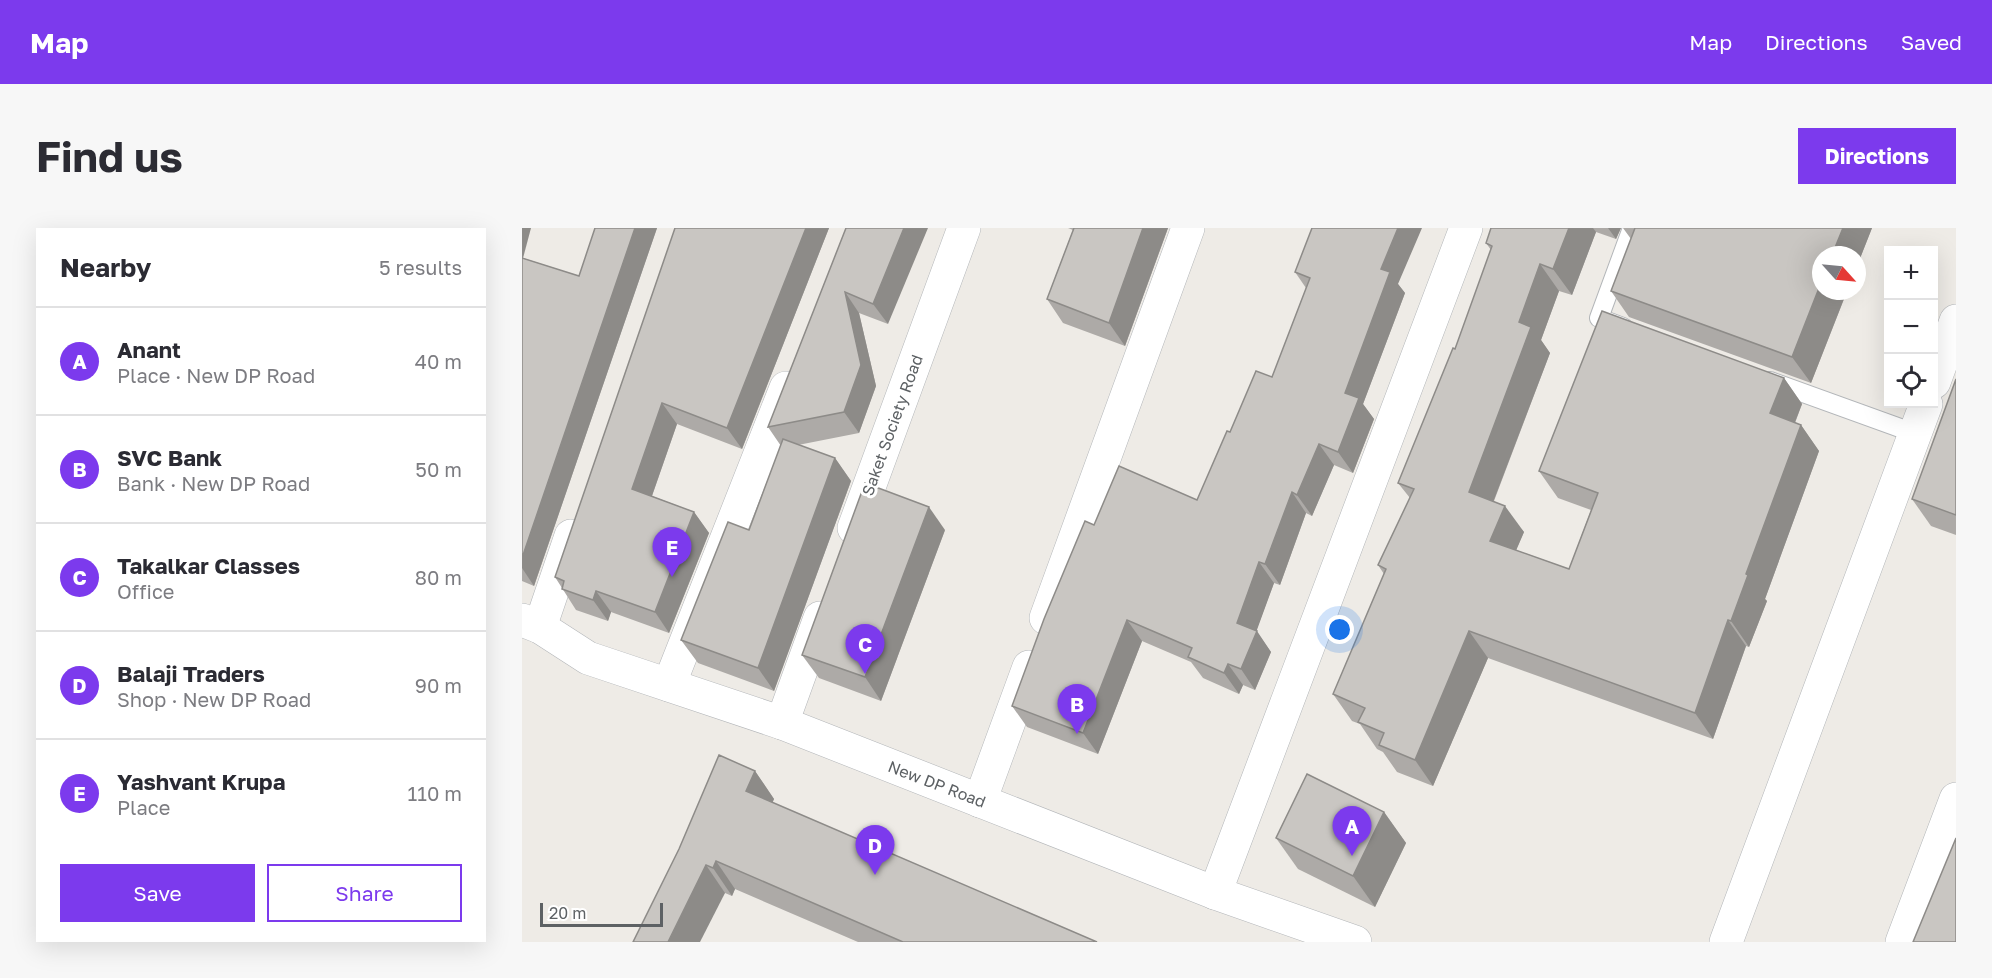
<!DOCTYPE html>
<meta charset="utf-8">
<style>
:root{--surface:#fff;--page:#f7f7f7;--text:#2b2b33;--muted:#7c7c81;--line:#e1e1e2;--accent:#7c3aed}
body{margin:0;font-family:"Golos Text",sans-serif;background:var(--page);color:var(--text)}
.controls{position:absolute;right:18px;top:18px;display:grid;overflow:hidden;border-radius:0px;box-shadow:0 6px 24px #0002}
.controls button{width:54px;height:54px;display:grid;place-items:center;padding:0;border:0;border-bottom:2px solid var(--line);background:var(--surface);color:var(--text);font:30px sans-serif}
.compass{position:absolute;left:1290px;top:18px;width:54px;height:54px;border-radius:50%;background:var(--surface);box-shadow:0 6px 24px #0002;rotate:117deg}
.scale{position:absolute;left:18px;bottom:15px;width:123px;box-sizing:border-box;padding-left:6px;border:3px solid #5d6164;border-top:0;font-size:16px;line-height:21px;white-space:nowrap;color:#5d6164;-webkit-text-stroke:4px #fff;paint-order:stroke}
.you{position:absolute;left:818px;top:402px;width:21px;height:21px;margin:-15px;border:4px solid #fff;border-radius:50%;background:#1a73e8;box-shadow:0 0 0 9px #1a73e833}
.badge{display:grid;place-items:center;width:39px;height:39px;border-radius:50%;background:var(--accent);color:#fff;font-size:20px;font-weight:700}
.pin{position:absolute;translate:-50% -50px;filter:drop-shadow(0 2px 3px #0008)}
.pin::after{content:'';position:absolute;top:32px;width:21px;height:18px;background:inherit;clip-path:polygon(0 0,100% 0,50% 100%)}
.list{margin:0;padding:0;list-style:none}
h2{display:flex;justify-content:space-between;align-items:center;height:78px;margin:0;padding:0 24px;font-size:26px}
h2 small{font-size:20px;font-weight:400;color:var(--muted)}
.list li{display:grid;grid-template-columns:39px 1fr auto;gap:18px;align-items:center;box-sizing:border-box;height:108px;padding:0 24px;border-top:2px solid var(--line)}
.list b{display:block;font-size:22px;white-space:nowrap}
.list p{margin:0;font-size:20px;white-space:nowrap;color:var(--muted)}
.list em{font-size:20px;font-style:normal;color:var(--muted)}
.actions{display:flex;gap:12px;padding:18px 24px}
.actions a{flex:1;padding:14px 0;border:2px solid var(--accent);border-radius:0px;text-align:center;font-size:21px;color:var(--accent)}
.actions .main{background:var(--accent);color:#fff}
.icon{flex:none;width:33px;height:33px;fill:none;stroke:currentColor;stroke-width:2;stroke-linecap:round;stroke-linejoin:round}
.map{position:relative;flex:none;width:1434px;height:714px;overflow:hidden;border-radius:0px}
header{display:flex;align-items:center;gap:36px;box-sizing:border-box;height:84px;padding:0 30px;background:var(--accent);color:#fff}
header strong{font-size:28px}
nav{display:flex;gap:33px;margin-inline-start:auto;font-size:21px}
.intro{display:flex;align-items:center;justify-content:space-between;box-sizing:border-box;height:144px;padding:0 36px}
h1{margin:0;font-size:42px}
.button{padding:15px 27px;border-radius:0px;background:var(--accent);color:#fff;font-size:21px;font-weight:700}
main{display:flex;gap:36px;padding:0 36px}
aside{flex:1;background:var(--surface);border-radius:0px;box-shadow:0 6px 24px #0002}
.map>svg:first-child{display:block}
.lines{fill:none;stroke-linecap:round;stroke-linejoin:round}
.service-casing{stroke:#b3b6b9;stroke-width:20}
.minor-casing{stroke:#b3b6b9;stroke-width:34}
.tertiary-casing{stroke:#b3b6b9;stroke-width:34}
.service{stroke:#fff;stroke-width:18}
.minor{stroke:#fff;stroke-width:33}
.tertiary{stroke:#fff;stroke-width:33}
.wall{fill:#adaaa7}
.shaded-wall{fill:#8d8b88}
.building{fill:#c9c6c2;stroke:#8d8b88;stroke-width:1.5}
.labels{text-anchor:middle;stroke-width:6;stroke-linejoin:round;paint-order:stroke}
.street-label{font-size:16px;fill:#5d6164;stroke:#fff}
</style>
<header>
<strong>Map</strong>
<nav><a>Map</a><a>Directions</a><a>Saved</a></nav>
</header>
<div class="intro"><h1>Find us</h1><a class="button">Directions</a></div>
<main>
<aside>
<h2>Nearby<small>5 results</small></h2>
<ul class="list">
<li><span class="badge">A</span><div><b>Anant</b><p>Place · New DP Road</p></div><em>40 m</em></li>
<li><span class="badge">B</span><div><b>SVC Bank</b><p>Bank · New DP Road</p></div><em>50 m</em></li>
<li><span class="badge">C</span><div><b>Takalkar Classes</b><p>Office</p></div><em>80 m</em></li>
<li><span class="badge">D</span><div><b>Balaji Traders</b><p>Shop · New DP Road</p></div><em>90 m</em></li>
<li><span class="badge">E</span><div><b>Yashvant Krupa</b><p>Place</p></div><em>110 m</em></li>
</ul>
<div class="actions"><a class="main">Save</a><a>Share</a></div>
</aside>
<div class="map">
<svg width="1434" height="714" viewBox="0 0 1434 714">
<rect width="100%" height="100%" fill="#eeebe6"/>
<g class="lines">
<defs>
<g id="service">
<path d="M1101,99L1077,90L1110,0"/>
<path d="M1248,153L1392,205"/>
</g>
<g id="minor">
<path d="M1412,154L1434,93"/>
<path d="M332,300L442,0"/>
<path d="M524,390L666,0"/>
<path d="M18,399L49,308"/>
<path d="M147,457L264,160"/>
<path d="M260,495L298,390"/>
<path d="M458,573L507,439"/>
<path d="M693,665L944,0"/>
<path d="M1204,714L1404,176"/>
<path d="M1380,714L1434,571"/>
</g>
<path id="tertiary" d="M0,392L18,399L66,430L260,495L693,665L833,714"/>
</defs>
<use href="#service" class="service-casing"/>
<use href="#minor" class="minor-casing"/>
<use href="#tertiary" class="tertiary-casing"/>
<use href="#service" class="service"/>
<use href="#minor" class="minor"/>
<use href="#tertiary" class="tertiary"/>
</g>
<g class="wall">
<path d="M0,0L1,30L57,48L73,0H135L12,358L0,353Z"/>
<path d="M153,0H307L220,221L155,196L130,268L172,284L187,305L147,405L89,384L86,393L54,382L33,349Z"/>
<path d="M324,0L366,96L337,85L354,158L337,205L276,217L313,230L329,253L252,463L176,435L159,412L227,302L259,218L246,199Z"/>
<path d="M546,0H646L603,118L541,95L525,71L551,2Z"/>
<path d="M969,0H1099L1094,11L1074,4L1050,67L1037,63L1019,112L1028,125L972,273L1002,304L994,322L1047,341L1069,282L1036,270L1017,243L1262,150L1280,176L1273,195L1279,197L1297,223L1243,371L1245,373L1227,419L1224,418L1191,511L966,430L911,558L875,544L861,524L855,521L838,496L830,493L811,466L862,346L856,337L888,270L876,255L933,121L969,22L964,15Z"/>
<path d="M1101,0H1350L1289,155L1107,89L1089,63L1109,11Z"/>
<path d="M773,44L876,56L883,65L841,176L852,191L831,245L812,237L790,288L784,285L758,357L752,355L734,403L749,424L733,462L721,457L717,466L681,450L669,434L620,413L576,526L505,499L490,478L572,297L675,272L708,204L750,149L784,60Z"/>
<path d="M1434,151V307L1409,298L1390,271Z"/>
<path d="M423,302L359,473L297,450L280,427Z"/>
<path d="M233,543L252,571L250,575L575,714H336L213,661L210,668L203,665L111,714Z"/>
<path d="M862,584L884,615L853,679L776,641L754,610Z"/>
</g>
<g class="shaded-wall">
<path d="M0,0H9L0,34Z"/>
<path d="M113,0H135L12,358L0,340V330Z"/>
<path d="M284,0H307L220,221L205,200Z"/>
<path d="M382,0H406L366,96L351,76Z"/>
<path d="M621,0H646L603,118L587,95Z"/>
<path d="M876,0H900L876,56L883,65L841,176L852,191L831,245L816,224L823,165L859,41Z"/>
<path d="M1047,0H1071L1074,4L1050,67L1031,41Z"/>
<path d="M1086,0H1099L1094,11Z"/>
<path d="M1321,0H1350L1335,38V27H1310Z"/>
<path d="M1018,36L1037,63L1019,112L1028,125L965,290L947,264L997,94Z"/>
<path d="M1299,55V63H1325L1289,155L1270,129Z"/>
<path d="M323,64L337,85L354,158L337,205L322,184Z"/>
<path d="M1262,150L1280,176L1266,212L1248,185Z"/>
<path d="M140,175L155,196L125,282L110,261Z"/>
<path d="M1279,197L1297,223L1243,371L1245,373L1227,419L1209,393L1224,346Z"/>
<path d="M797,216L812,237L790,288L775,267Z"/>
<path d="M313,230L329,253L252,463L236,440Z"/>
<path d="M770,264L784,285L758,357L743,336Z"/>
<path d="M983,278L1002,304L987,339L968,313Z"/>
<path d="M407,279L423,302L359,473L343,449Z"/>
<path d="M172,284L187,305L147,405L133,384Z"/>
<path d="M737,334L752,355L732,410L735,403L749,424L733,462L719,441L715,395Z"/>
<path d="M74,363L89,384L86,393L71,372Z"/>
<path d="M605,392L620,413L576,526L561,505Z"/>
<path d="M1206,392L1224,418L1191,511L1173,485Z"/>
<path d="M947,403L966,430L911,558L893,532Z"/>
<path d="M706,436L721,457L717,466L702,445Z"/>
<path d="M233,543L252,571L243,591L224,563Z"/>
<path d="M862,584L884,615L853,679L831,648Z"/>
<path d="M194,633L213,661L210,668L191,640Z"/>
<path d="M184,637L203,665L178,714H146Z"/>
</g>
<g class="building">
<path d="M73,0H113L0,330V30L57,48Z"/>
<path d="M153,0H284L205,200L140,175L110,261L172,284L133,384L74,363L71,372L40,361L42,353L33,349Z"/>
<path d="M324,0H382L351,76L323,64L339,137L322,184L246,199Z"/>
<path d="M552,0H621L587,95L525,71Z"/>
<path d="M790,0H876L859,41L868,44L823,165L837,170L816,224L797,216L775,267L770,264L743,336L737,334L715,395L735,403L719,441L706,436L702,445L666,429L670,420L605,392L561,505L490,478L522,391L563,293L572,297L597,238L675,272L705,203L708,204L734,143L750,149L788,50L773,44Z"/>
<path d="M969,0H1047L1031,41L1018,36L997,94L1009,99L947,264L983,278L968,313L1047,341L1076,265L1017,243L1080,83L1262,150L1248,185L1279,197L1224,346L1226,347L1209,393L1206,392L1173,485L947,403L893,532L857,517L862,505L836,494L843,480L811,466L864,341L856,337L892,261L876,255L931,120L933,121L970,18L964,15Z"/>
<path d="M1113,0H1321L1310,27H1299V55L1270,129L1089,63Z"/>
<path d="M1434,151V287L1390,271Z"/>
<path d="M261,211L313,230L236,440L159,412L206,294L227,302Z"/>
<path d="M343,255L407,279L343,449L280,427Z"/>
<path d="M197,527L233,543L224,563L575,714H381L194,633L191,640L184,637L146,714H111L157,621Z"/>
<path d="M785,546L862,584L831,648L754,610Z"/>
<path d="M1434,610V714H1391Z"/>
</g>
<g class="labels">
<g class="street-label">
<text transform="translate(370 197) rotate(-70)" y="6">Saket Society Road</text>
<text transform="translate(415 556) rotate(21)" y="6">New DP Road</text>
</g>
</g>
</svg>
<div class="controls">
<button>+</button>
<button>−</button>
<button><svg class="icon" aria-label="locate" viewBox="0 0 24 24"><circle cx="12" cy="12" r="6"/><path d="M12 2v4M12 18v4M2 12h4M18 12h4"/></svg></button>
</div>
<svg class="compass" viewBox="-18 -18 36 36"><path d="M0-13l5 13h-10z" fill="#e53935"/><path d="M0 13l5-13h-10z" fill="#7c7c81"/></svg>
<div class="scale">20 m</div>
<div class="you"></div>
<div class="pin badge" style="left:830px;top:628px">A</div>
<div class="pin badge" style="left:555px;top:506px">B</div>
<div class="pin badge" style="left:343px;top:446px">C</div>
<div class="pin badge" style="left:353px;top:647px">D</div>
<div class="pin badge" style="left:150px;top:349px">E</div>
</div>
</main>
